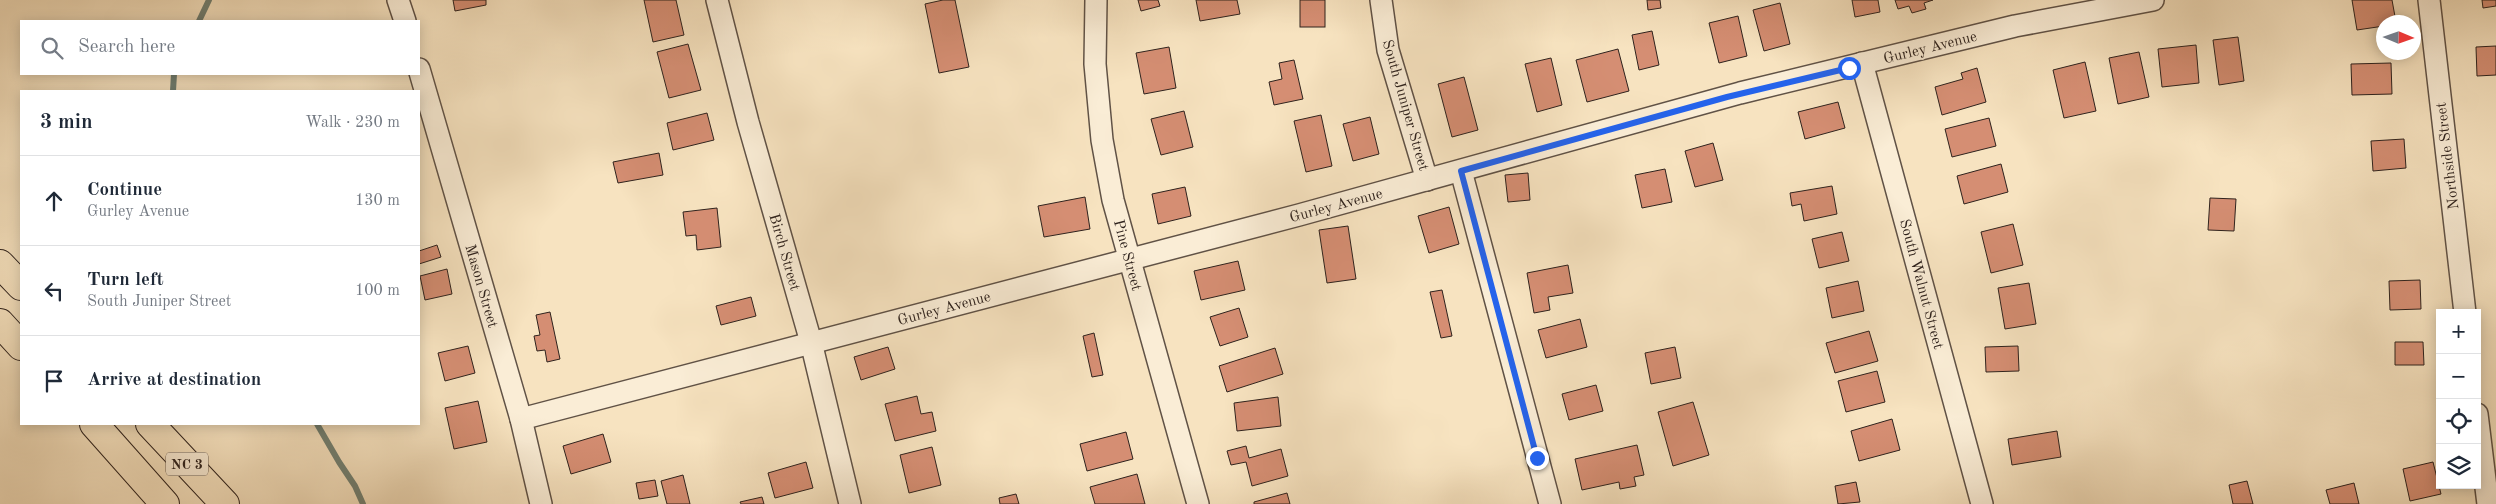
<!DOCTYPE html>
<meta charset="utf-8">
<style>
:root{--surface:#fff;--page:#f6f6f7;--text:#1f2937;--muted:#747a83;--line:#e0e1e3}
body{margin:0;font-family:"Old Standard TT",serif;background:var(--page);color:var(--text)}
.controls{position:absolute;right:15px;bottom:15px;display:grid;overflow:hidden;border-radius:0px;box-shadow:0 2px 12px #0003}
.controls button{width:45px;height:45px;display:grid;place-items:center;padding:0;border:0;border-bottom:1px solid var(--line);background:var(--surface);color:var(--text);font:25px sans-serif}
.compass{position:absolute;left:2376px;top:15px;width:45px;height:45px;border-radius:50%;background:var(--surface);box-shadow:0 2px 12px #0003;rotate:92deg}
.stop{position:absolute;width:15px;height:15px;margin:-11px;border:4px solid #2563eb;border-radius:50%;background:#fff}
.stop.end{background:#2563eb;border-color:#fff;box-shadow:0 1px 5px #0008}
.list{margin:0;padding:0;list-style:none}
h2{display:flex;justify-content:space-between;align-items:center;height:65px;margin:0;padding:0 20px;font-size:21px}
h2 small{font-size:16px;font-weight:400;color:var(--muted)}
.list li{display:grid;grid-template-columns:32px 1fr auto;gap:15px;align-items:center;box-sizing:border-box;height:90px;padding:0 20px;border-top:1px solid var(--line)}
.list b{display:block;font-size:19px;white-space:nowrap}
.list p{margin:0;font-size:16px;white-space:nowrap;color:var(--muted)}
.list em{font-size:16px;font-style:normal;color:var(--muted)}
.icon{flex:none;width:28px;height:28px;fill:none;stroke:currentColor;stroke-width:2;stroke-linecap:round;stroke-linejoin:round}
.map{position:relative;flex:none;width:2496px;height:504px;overflow:hidden}
.search{position:absolute;background:var(--surface);box-shadow:0 2px 12px #0003;left:20px;top:20px;width:400px;height:55px;display:flex;align-items:center;gap:12px;box-sizing:border-box;padding:0 18px;border-radius:0px;color:var(--muted);font-size:19px}
.panel{position:absolute;background:var(--surface);box-shadow:0 2px 12px #0003;left:20px;top:90px;width:400px;height:335px;border-radius:0px}
.map>svg:first-child{display:block}
.lines{fill:none;stroke-linecap:round;stroke-linejoin:round}
.stream{stroke:#718073;stroke-width:6}
.building{fill:#d58e73;stroke:#2e221d}
.minor-casing{stroke:#605246;stroke-width:24}
.major-casing{stroke:#2e221d;stroke-width:30}
.minor{stroke:#faedd6;stroke-width:21}
.major{stroke:#f7e3c0;stroke-width:28}
.route{stroke:#2563eb;stroke-width:6}
.labels{text-anchor:middle;stroke-width:4;stroke-linejoin:round;paint-order:stroke}
.shield{fill:#faedd6;stroke:#6b5f54;stroke-width:1}
.shield-label{font-size:14px;font-weight:bold;fill:#2e221d}
.street-label{font-size:15px;fill:#2e221d;stroke:#faedd6}
</style>
<div class="map">
<svg width="2496" height="504" viewBox="0 0 2496 504">
<rect width="100%" height="100%" fill="#f7e3c0"/>
<filter id="stains"><feTurbulence type="fractalNoise" baseFrequency=".004" numOctaves="4"/><feColorMatrix values="0 0 0 0 .2 0 0 0 0 .09 0 0 0 0 .02 0 0 0 .5 -.17"/></filter>
<radialGradient id="worn" r=".72"><stop offset=".6" stop-color="#630" stop-opacity="0"/><stop offset="1" stop-color="#630" stop-opacity=".3"/></radialGradient>
<g class="lines">
<g class="stream">
<path d="M199,21L209,0"/>
<path d="M173,91L174,74"/>
<path d="M317,424L339,462L355,486L363,504"/>
</g>
</g>
<g class="building">
<path d="M453,0H486V5L455,11Z"/>
<path d="M644,0H676L684,35L653,42Z"/>
<path d="M943,0H955L969,67L939,73L925,4Z"/>
<path d="M1138,0H1158L1160,6L1141,11Z"/>
<path d="M1196,0H1237L1240,14L1200,21Z"/>
<rect x="1300" y="0" width="25" height="27"/>
<path d="M1647,0H1660L1661,8L1648,10Z"/>
<path d="M1852,0H1878L1880,12L1855,17Z"/>
<path d="M1895,0H1933L1924,3L1926,9L1912,13L1909,6L1898,9Z"/>
<path d="M2352,0H2392L2396,22H2384V26L2357,30Z"/>
<path d="M2482,0H2496V6L2483,8Z"/>
<path d="M1780,3L1790,44L1764,51L1753,10Z"/>
<path d="M1738,16L1747,56L1719,63L1709,23Z"/>
<path d="M1652,31L1659,65L1639,70L1632,35Z"/>
<path d="M2238,37L2244,81L2219,85L2213,40Z"/>
<path d="M688,44L701,90L669,98L657,52Z"/>
<path d="M2196,45L2199,83L2162,87L2158,49Z"/>
<path d="M2496,46V75L2477,76L2476,47Z"/>
<path d="M1169,47L1176,88L1144,94L1136,53Z"/>
<path d="M1618,49L1629,91L1587,102L1576,60Z"/>
<path d="M2139,52L2149,97L2118,104L2109,58Z"/>
<path d="M1551,58L1562,105L1537,112L1525,64Z"/>
<path d="M1294,60L1303,99L1274,105L1269,82L1282,79L1279,63Z"/>
<path d="M2085,62L2096,111L2064,118L2053,70Z"/>
<path d="M2391,63L2392,94L2352,95L2351,64Z"/>
<path d="M1977,68L1986,102L1942,115L1935,87L1963,79L1961,73Z"/>
<path d="M1464,77L1478,130L1452,137L1438,84Z"/>
<path d="M1838,102L1845,128L1805,139L1798,112Z"/>
<path d="M1184,111L1193,147L1161,155L1151,119Z"/>
<path d="M707,113L714,140L673,150L667,123Z"/>
<path d="M1321,115L1332,166L1306,172L1294,121Z"/>
<path d="M1370,117L1379,154L1353,161L1343,124Z"/>
<path d="M1989,118L1996,146L1952,157L1945,129Z"/>
<path d="M2404,139L2406,168L2373,171L2371,141Z"/>
<path d="M1713,143L1723,180L1695,187L1685,151Z"/>
<path d="M659,153L663,175L618,183L613,162Z"/>
<path d="M2001,164L2008,192L1964,204L1957,176Z"/>
<path d="M1665,169L1672,202L1642,208L1635,175Z"/>
<path d="M1528,173L1530,200L1508,202L1505,175Z"/>
<path d="M1832,186L1837,214L1804,221L1801,204L1792,206L1790,193Z"/>
<path d="M1185,187L1191,216L1158,224L1152,194Z"/>
<path d="M1085,197L1090,229L1044,237L1038,206Z"/>
<path d="M2210,198L2236,199L2234,231L2208,230Z"/>
<path d="M1449,207L1459,244L1429,253L1418,216Z"/>
<path d="M717,208L721,247L697,250L696,235L686,236L683,212Z"/>
<path d="M2013,224L2023,265L1991,273L1981,232Z"/>
<path d="M1348,226L1356,279L1327,283L1319,230Z"/>
<path d="M1842,232L1849,261L1819,268L1812,239Z"/>
<path d="M437,245L441,257L419,264V251Z"/>
<path d="M1238,261L1245,290L1201,300L1194,271Z"/>
<path d="M1568,265L1573,293L1548,297L1550,310L1534,313L1527,273Z"/>
<path d="M447,269L452,294L425,300L420,276Z"/>
<path d="M2420,280L2421,309L2390,310L2389,281Z"/>
<path d="M1858,281L1864,311L1832,318L1826,288Z"/>
<path d="M2029,283L2036,324L2005,329L1998,288Z"/>
<path d="M1442,290L1452,336L1441,338L1430,292Z"/>
<path d="M751,297L756,316L721,325L716,306Z"/>
<path d="M1239,308L1248,337L1220,346L1210,317Z"/>
<path d="M550,312L560,359L547,362L545,350L537,351L534,336L540,335L536,315Z"/>
<path d="M1580,319L1587,347L1546,358L1538,330Z"/>
<path d="M1869,331L1878,361L1835,373L1826,343Z"/>
<path d="M1094,333L1103,375L1092,377L1083,336Z"/>
<path d="M2395,342H2423L2424,365H2395Z"/>
<path d="M468,346L475,373L445,381L438,353Z"/>
<path d="M2018,346L2019,371L1986,372L1985,347Z"/>
<path d="M888,347L895,369L861,380L854,357Z"/>
<path d="M1675,347L1681,378L1651,384L1645,353Z"/>
<path d="M1275,348L1283,374L1227,392L1219,366Z"/>
<path d="M1877,371L1885,402L1846,412L1838,381Z"/>
<path d="M1596,385L1603,411L1569,420L1562,394Z"/>
<path d="M917,396L921,414L932,412L936,431L895,441L885,404Z"/>
<path d="M1278,397L1281,426L1237,431L1234,403Z"/>
<path d="M478,401L487,442L454,449L445,408Z"/>
<path d="M1693,402L1709,455L1673,466L1658,412Z"/>
<path d="M1892,419L1900,450L1859,461L1851,431Z"/>
<path d="M2057,431L2061,457L2012,465L2008,439Z"/>
<path d="M1126,432L1133,459L1087,471L1080,444Z"/>
<path d="M603,434L611,462L571,474L563,446Z"/>
<path d="M1637,445L1644,475L1634,477L1636,486L1620,489L1619,482L1582,490L1575,459Z"/>
<path d="M1246,446L1249,458L1281,449L1288,476L1252,486L1246,462L1231,465L1227,451Z"/>
<path d="M932,447L941,485L909,493L900,455Z"/>
<path d="M806,462L813,488L775,498L768,473Z"/>
<path d="M2433,462L2441,494L2410,501L2403,469Z"/>
<path d="M1137,474L1145,504H1095L1090,487Z"/>
<path d="M683,475L690,504H667L661,481Z"/>
<path d="M655,480L658,496L639,499L636,483Z"/>
<path d="M2247,481L2253,504H2233L2229,485Z"/>
<path d="M1856,482L1860,502L1838,504L1835,486Z"/>
<path d="M2354,483L2359,504H2330L2326,490Z"/>
<path d="M1287,493L1290,504H1254V502Z"/>
<path d="M1016,494L1019,504H1000L999,498Z"/>
<path d="M762,497L764,504H741L740,502Z"/>
</g>
<g class="lines">
<defs>
<g id="minor">
<path d="M398,0L405,21"/>
<path d="M717,0L748,122L811,342L850,504"/>
<path d="M1096,0L1095,64L1102,140L1113,200L1198,504"/>
<path d="M1381,0L1388,50L1427,180"/>
<path d="M2429,0L2465,313"/>
<path d="M1862,63L1982,504"/>
<path d="M419,69L521,419L541,504"/>
<path d="M1461,171L1550,504"/>
<path d="M2477,414L2488,504"/>
<path d="M521,419L1299,215L1740,93L2015,26L2153,0"/>
</g>
<g id="major">
<path d="M0,264L21,286"/>
<path d="M0,323L21,346"/>
<path d="M94,424L165,504"/>
<path d="M150,424L225,504"/>
</g>
</defs>
<use href="#minor" class="minor-casing"/>
<use href="#major" class="major-casing"/>
<use href="#minor" class="minor"/>
<use href="#major" class="major"/>
</g>
<g class="lines">
<path class="route" d="M1537,458L1461,171L1727,97L1849,68"/>
</g>
<g class="labels">
<rect class="shield" x="166" y="452.5" width="42" height="23" rx="4"/>
<g class="shield-label">
<text x="187" y="469">NC 3</text>
</g>
<g class="street-label">
<text transform="translate(1930 47) rotate(-14)" y="5">Gurley Avenue</text>
<text transform="translate(1406 105) rotate(74)" y="5">South Juniper Street</text>
<text transform="translate(2447 156) rotate(-97)" y="5">Northside Street</text>
<text transform="translate(1336 205) rotate(-15)" y="5">Gurley Avenue</text>
<text transform="translate(785 252) rotate(74)" y="5">Birch Street</text>
<text transform="translate(1128 255) rotate(75)" y="5">Pine Street</text>
<text transform="translate(1922 284) rotate(75)" y="5">South Walnut Street</text>
<text transform="translate(482 286) rotate(74)" y="5">Mason Street</text>
<text transform="translate(944 308) rotate(-15)" y="5">Gurley Avenue</text>
</g>
</g>
<rect width="100%" height="100%" filter="url(#stains)"/>
<rect width="100%" height="100%" fill="url(#worn)"/>
</svg>
<div class="controls">
<button>+</button>
<button>−</button>
<button><svg class="icon" aria-label="locate" viewBox="0 0 24 24"><circle cx="12" cy="12" r="6"/><path d="M12 2v4M12 18v4M2 12h4M18 12h4"/></svg></button>
<button><svg class="icon" aria-label="layers" viewBox="0 0 24 24"><path d="M12 4l9 5-9 5-9-5zM3 14l9 5 9-5"/></svg></button>
</div>
<svg class="compass" viewBox="-18 -18 36 36"><path d="M0-13l5 13h-10z" fill="#e53935"/><path d="M0 13l5-13h-10z" fill="#747a83"/></svg>
<div class="stop" style="left:1849px;top:68px"></div>
<div class="stop end" style="left:1537px;top:458px"></div>
<div class="search"><svg class="icon" aria-label="search" viewBox="0 0 24 24"><circle cx="10" cy="10" r="6"/><path d="M15 15l6 6"/></svg>Search here</div>
<section class="panel">
<h2>3 min<small>Walk · 230 m</small></h2>
<ul class="list">
<li><svg class="icon" aria-label="ahead" viewBox="0 0 24 24"><path d="M12 20V5M6 11l6-6 6 6"/></svg><div><b>Continue</b><p>Gurley Avenue</p></div><em>130 m</em></li>
<li><svg class="icon" aria-label="left" viewBox="0 0 24 24"><path d="M17 20v-9H6M10 6l-5 5 5 5"/></svg><div><b>Turn left</b><p>South Juniper Street</p></div><em>100 m</em></li>
<li><svg class="icon" aria-label="arrive" viewBox="0 0 24 24"><path d="M6 21V4h12l-3 4 3 4H6"/></svg><div><b>Arrive at destination</b></div></li>
</ul>
</section>
</div>
